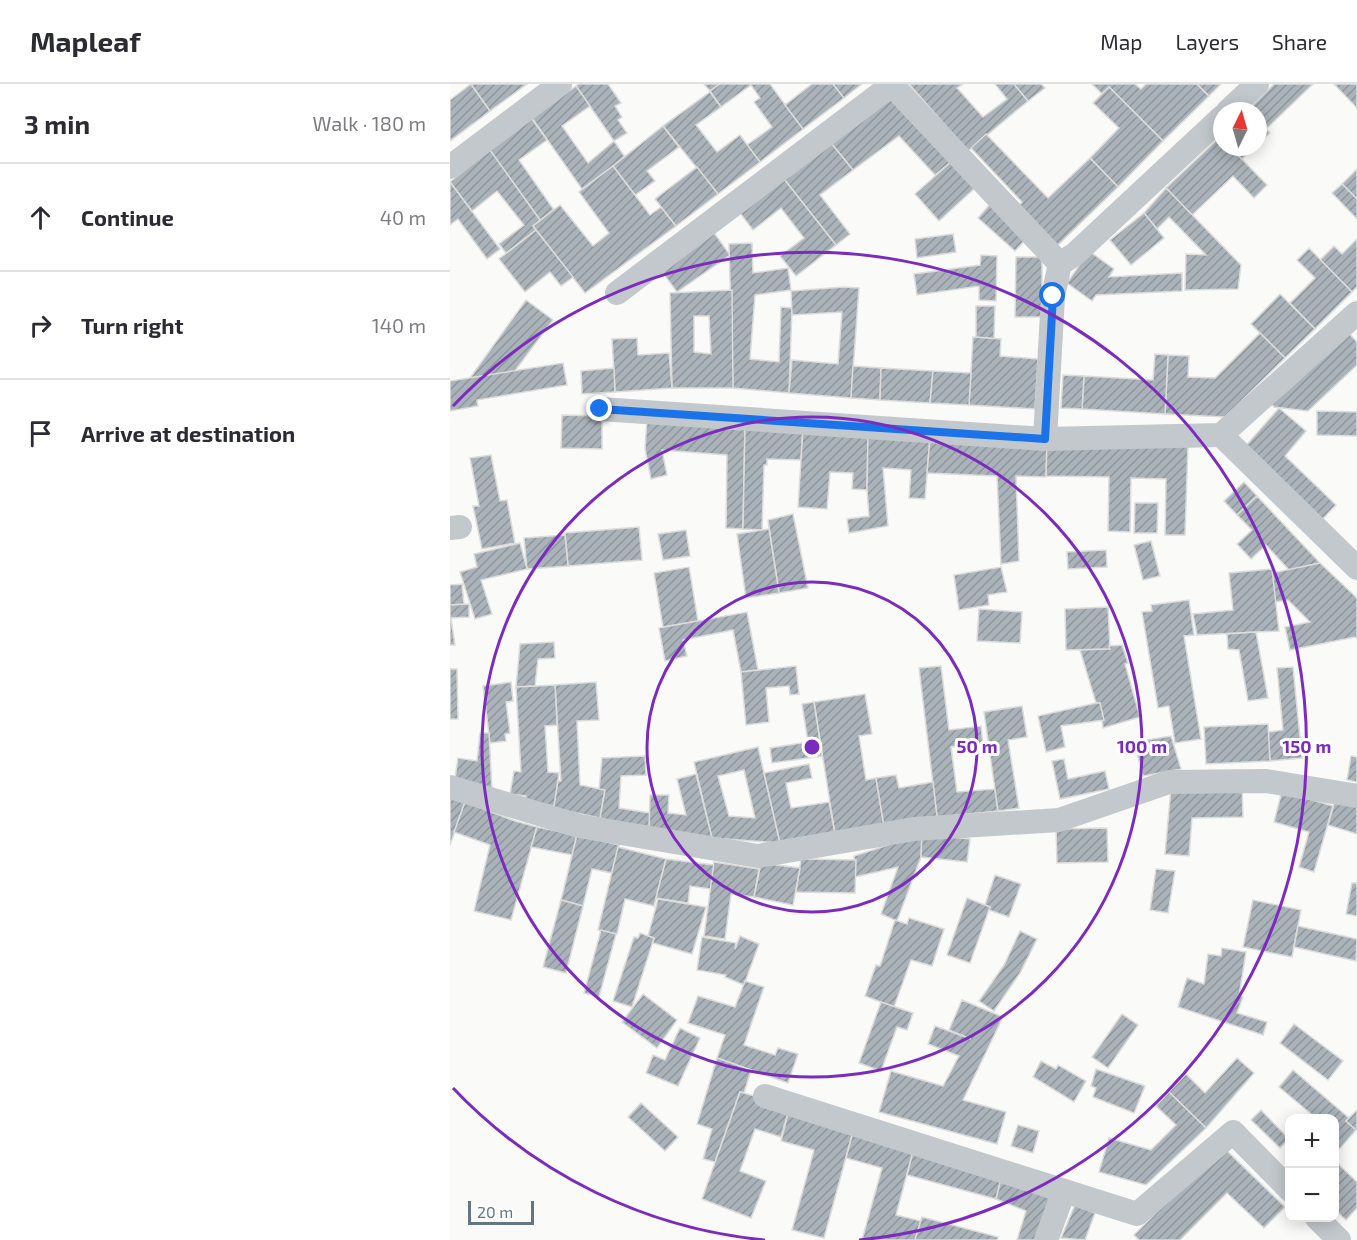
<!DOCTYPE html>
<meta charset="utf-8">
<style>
:root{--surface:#fff;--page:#f2f2f3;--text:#2b2b33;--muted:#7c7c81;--line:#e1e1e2}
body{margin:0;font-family:"Exo 2",sans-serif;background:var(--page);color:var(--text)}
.controls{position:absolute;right:18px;bottom:18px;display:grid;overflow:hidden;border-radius:12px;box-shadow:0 3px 15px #0003}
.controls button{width:54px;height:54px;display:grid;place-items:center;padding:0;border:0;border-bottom:2px solid var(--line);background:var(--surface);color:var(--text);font:30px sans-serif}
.compass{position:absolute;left:763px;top:18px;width:54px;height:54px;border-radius:50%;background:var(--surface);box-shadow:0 3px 15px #0003;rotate:5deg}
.scale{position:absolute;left:18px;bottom:15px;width:66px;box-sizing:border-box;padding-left:6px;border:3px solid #657683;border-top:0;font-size:16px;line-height:21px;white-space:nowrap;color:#657683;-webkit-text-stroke:4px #fff;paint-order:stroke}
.stop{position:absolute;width:18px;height:18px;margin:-14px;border:4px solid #1a73e8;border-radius:50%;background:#fff}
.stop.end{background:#1a73e8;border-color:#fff;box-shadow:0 2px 6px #0008}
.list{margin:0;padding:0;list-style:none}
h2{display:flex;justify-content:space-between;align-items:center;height:78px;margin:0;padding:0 24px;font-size:26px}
h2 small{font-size:20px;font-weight:400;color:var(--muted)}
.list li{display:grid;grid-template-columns:39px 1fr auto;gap:18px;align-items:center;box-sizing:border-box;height:108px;padding:0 24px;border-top:2px solid var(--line)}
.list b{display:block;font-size:22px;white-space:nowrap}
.list em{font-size:20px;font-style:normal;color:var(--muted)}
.icon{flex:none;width:33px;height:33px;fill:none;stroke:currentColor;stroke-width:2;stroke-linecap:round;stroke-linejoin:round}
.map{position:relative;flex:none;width:907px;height:1156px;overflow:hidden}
header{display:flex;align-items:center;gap:36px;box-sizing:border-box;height:84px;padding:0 30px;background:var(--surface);border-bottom:2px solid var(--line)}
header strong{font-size:28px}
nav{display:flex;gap:33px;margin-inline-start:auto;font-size:21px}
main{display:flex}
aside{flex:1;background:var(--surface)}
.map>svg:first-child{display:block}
.building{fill:url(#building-hatch);stroke:#dcdcda;stroke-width:1.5;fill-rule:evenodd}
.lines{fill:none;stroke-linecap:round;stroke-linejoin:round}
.minor{stroke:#c3c8cc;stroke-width:24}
.route{stroke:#1a73e8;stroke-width:8}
.ring{fill:none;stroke:#7b2cbf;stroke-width:3}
.centre{fill:#7b2cbf;stroke:#fff;stroke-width:3}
.ring-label{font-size:18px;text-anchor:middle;font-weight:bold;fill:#7b2cbf;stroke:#fff;stroke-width:6;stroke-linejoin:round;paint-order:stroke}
</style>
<header>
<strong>Mapleaf</strong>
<nav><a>Map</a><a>Layers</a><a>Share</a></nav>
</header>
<main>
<aside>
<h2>3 min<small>Walk · 180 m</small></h2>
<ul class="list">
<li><svg class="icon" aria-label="ahead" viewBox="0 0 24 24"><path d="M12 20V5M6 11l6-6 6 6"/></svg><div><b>Continue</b></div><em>40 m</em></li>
<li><svg class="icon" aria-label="right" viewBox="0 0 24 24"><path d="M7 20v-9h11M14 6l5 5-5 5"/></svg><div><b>Turn right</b></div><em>140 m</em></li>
<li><svg class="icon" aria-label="arrive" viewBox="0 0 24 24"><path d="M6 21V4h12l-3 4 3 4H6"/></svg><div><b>Arrive at destination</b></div></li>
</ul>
</aside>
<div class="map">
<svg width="907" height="1156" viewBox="0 0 907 1156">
<defs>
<pattern id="building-hatch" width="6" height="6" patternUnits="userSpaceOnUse" patternTransform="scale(1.5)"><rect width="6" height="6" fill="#aab3b9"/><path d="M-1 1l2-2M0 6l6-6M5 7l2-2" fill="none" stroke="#8e969c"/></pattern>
</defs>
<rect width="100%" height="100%" fill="#fafaf8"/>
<g class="building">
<path d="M21,0L40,27L0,57V16Z"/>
<path d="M21,0H77L40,27Z"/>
<path d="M129,0H158L171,19L165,22L172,33L168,36L177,49L164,57L126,2Z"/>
<path d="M254,0H270L260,7Z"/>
<path d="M270,0H320L353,45L310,78L297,61L322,43L304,18L310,14L301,1L271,23L260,7Z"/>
<path d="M362,0H383L394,14L353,45L335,21Z"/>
<path d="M383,0H412L394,14Z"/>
<path d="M459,0H513L507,4L533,33L557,15L545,0H564L578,17L518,67Z"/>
<path d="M564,0H591L595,4L578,17Z"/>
<path d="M642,0H685L691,5L696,0H747L759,12L713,57L659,3L652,10Z"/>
<path d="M747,0H771L759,12Z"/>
<path d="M824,0H863L816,45L820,49L808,60V27H797Z"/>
<path d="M884,0H907V24Z"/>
<path d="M126,2L140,22L112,42L138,79L164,57L175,73L132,105L82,34Z"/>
<path d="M659,3L713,57L668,103L640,74L669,44L643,19Z"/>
<path d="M260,8L271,23L246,41L267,68L290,51L310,78L268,110L213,42Z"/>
<path d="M443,12L502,77L485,91L449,52L403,86L381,59Z"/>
<path d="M79,31L97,56L69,76L104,126L90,136L36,61Z"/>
<path d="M213,42L229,63L197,87L205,97L185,111L163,82Z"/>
<path d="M536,50L598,114L640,74L668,103L608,161L568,124L572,118L521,64Z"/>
<path d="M770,53L772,63H780L817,101L804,114L783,92L742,131L716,104Z"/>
<path d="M381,59L403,86L370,111L400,150L386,161L334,95Z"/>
<path d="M780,63H805L792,75Z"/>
<path d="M40,66L90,136L83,142L86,146L56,169L49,160L74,141L47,107L22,127L0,98Z"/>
<path d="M502,77L526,103L489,137L465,110Z"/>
<path d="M163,82L200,131L211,123L226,142L135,209L83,142L110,121L143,162L159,149L129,108Z"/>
<path d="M247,83L268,110L226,142L205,115Z"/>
<path d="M907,85V115L892,100Z"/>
<path d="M334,95L386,161L346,192L330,172L354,154L331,124L303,146L290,129Z"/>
<path d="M0,98L50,165L37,175L8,135L0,141Z"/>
<path d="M892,100L907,115V135L882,109Z"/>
<path d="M716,104L791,181L788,205L735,206L736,170L756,171L719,133L707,145L694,129Z"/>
<path d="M542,118L579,152L565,167L528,134Z"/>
<path d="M694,129L714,154L681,181L660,156Z"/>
<path d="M86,146L123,193L111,202L100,188L75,208L49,175Z"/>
<path d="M262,146L280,171L227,208L210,185Z"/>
<path d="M503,150L506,168L467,174L465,155Z"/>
<path d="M907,155V203L902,208L870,176L884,162L892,170Z"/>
<path d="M302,159L303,189L338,184L341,206L305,211L300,275L329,278L331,223L342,224L339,309L283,304L279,160Z"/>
<path d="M859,164L902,208L865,245L840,219L865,194L847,176Z"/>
<path d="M639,167L664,185L659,193L732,189V207L646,211L642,217L617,199Z"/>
<path d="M531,171L547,172L546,217L529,216V202L467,211L464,190L530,181Z"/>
<path d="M566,173H592V233H565Z"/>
<path d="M394,203L409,204L401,314L339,309L342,276L388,280L392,228L342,231L341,207Z"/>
<path d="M282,206L283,304H222L220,209ZM244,232H259L261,270L244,268Z"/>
<path d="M830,210L865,245L835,274L801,240Z"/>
<path d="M76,216L103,236L64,288L20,294Z"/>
<path d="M526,222H545L544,255L526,253Z"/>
<path d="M895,245L907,258V281L858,327L824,323L818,316Z"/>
<path d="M810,249L835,274L775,333L715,330L718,271L739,272L738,293L765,294Z"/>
<path d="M523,253L551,255L550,272L588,275L585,325L519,321Z"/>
<path d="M187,254L188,271L219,269L222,304L165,308L162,255Z"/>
<path d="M705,270L718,271L715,330L632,325L634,292L703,296Z"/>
<path d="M113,279L117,301L27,316L28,322L0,327V297Z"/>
<path d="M403,282L431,284L430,316L401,314Z"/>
<path d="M164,284L165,308L132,310L131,287Z"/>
<path d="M431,284L483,287L480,319L430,316Z"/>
<path d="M483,287L521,289L519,321L480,319Z"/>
<path d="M613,291L634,292L632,325L611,324Z"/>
<path d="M829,324L856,347L835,372L886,421L870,438L793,365Z"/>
<path d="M867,327L907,328V352L867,351Z"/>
<path d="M112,331L152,332V365L111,364Z"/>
<path d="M197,334L295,342L293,445L276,444L277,371L212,366L217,391L201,395L195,365Z"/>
<path d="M295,342L353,345L351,376L317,375V381H314L312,446L293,445Z"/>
<path d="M353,345L418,349L417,406L402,405L403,389L380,388L377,425L348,423Z"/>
<path d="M418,349L480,354L475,415L459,414L461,386L433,384L438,442L399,449L397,435L419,432L417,406Z"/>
<path d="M480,354L597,358L596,393L566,392L569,477L551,480L547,392L477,389Z"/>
<path d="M597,358L738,361L735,451H715L716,395L681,394L680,448L658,447L659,393L596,392Z"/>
<path d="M41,371L50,417L57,416L65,459L32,465L23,422H29L20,374Z"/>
<path d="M794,398L807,412L787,431L774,417Z"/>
<path d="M807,412L870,479L839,486L816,461L801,475L787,460L802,446L787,431Z"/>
<path d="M685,419H708L707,449H684Z"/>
<path d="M343,430L358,504L329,509L318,436Z"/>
<path d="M189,443L192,476L118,482L115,449Z"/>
<path d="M319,445L329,509L296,514L287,450Z"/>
<path d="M236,446L240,472L213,476L208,450Z"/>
<path d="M115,451L118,482L77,485L74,454Z"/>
<path d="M701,457L710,492L693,496L684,461Z"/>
<path d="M70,459L77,485L31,496L42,530L25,535L10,488L27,483L24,470Z"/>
<path d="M656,466L657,483L618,485L617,468Z"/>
<path d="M870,479L907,514V554L905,553L840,566L835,543L860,538L838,516L825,518L822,489Z"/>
<path d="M239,483L248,537L213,543L204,489Z"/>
<path d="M551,483L557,508L538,511L539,521L509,526L504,491Z"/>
<path d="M822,485L829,547L747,551L743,530L783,526L779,489Z"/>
<path d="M12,500L14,520L0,521V501Z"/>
<path d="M739,516L744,551L734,552L751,655L725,659L719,622L708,624L692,528L702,527L701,521Z"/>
<path d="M19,520V533L1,534L5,561H0V521Z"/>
<path d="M658,523L660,565L616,566L615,525Z"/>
<path d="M529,525L572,528L570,559L527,557Z"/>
<path d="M297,528L308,586L291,588L283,546L233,556L237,572L215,577L209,544Z"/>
<path d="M806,548L818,614L798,617L789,566L778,565L777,550Z"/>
<path d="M104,558L105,574L88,575L85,602L66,603L70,560Z"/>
<path d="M672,561L678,579L675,580L690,633L653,644L650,619H646L630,566L660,565L659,562Z"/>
<path d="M346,582L349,610L340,611L339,602L316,604L319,638L296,641L291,588Z"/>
<path d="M491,582L499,646L531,642L533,660L501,663L507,708L545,705L548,727L487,733L469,584Z"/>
<path d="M843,583L852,674L820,677L818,648L833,646L827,584Z"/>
<path d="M0,585H7L8,635H0Z"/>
<path d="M61,598L63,617L56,618L60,649L55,650L56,657L40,659L33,602Z"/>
<path d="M146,598L149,636L127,637L130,701L155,706L150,734L103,724L108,697H111L105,601Z"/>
<path d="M105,601L107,641L95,642L98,688L109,689L104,722L75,717L76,712L60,710L64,687L71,688L66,603Z"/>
<path d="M415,610L422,650L409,652L416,696L426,694L434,742L385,750L364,618Z"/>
<path d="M364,618L372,672L322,679L320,664L358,658L352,620Z"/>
<path d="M646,619H650L654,636L611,642L615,663L596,668L588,632Z"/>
<path d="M572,622L577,653L558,656L569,724L548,727L534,628Z"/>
<path d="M818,640L820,677L756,680L754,643Z"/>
<path d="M30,649H39L42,706L4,701L8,674L27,677Z"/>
<path d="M721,652L731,685L693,692L684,658Z"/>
<path d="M308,663L330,759L262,754L244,678ZM294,686L305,734L279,732L268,692Z"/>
<path d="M195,672L196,691L171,692L169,724L200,729L199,748L150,734L155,706L149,705L152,674Z"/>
<path d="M901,672L907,673V698L897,696Z"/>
<path d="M614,675L618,695L655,687L659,705L610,715L602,677Z"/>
<path d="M359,680L362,694L336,699L341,724L379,718L385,750L330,759L314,689Z"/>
<path d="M246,690L262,754L199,748L200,711H219L218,729L236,731L227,695Z"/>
<path d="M446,691L449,704L483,698L487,733L434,742L426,694Z"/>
<path d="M792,702L793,733L742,734L739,772L715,770L721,704Z"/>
<path d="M832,707L883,722L864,788L849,783L859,748L824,738Z"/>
<path d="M0,713L15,718L0,761Z"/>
<path d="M886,713L907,719V750L878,741Z"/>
<path d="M15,718L65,737L87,743L61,836L24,827L40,761L4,748Z"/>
<path d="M87,743L127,751L122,771L81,763Z"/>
<path d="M657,744L658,778L607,779L606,745Z"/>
<path d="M472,750L471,773L447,837L431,830L448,783L405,793L404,772Z"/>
<path d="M472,750L520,755L517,778L471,773Z"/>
<path d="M127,751L169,761L162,789L142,785L133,822L111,816Z"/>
<path d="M168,763L216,775L204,822L175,815L167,850L148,846Z"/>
<path d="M216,775L264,781L261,805L240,802L238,819L206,814Z"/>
<path d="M351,775L406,776L405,809L346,808Z"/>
<path d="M264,778L309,785L304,813L281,810L275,855L254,852Z"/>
<path d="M311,779L350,784L343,821L304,813Z"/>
<path d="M706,785L725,787L718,829L700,826Z"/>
<path d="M545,791L571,800L559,833L539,826L540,823L535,821Z"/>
<path d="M902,799H907V832L896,830Z"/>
<path d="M517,814L540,823L520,879L497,871Z"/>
<path d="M208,815L256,823L242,870L203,859L204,854L198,852Z"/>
<path d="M111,816L133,822L116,889L93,883Z"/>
<path d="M803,816L851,826L842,873L793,863Z"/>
<path d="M459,834L494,845L482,882L461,876L444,923L415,912L426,881L430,882L445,836L457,840Z"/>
<path d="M848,842L907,855L906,877L844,863Z"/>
<path d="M151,846L166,850L149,913L134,909Z"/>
<path d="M570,847L587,855L570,889L544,927L529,917L554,881Z"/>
<path d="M190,849L204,854L182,923L163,917L184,853L188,854Z"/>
<path d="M290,852L309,860L294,901L275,893L276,891L247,886L252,853L286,859L285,865Z"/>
<path d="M772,864L796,868L789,912L793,913L787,929L817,938L813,951L728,923L737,894L754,900L758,870L771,872Z"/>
<path d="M295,897L314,903L294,961L325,971L328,964L348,970L338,999L267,974L275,951L238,939L248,912L285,923Z"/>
<path d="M193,910L227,936L207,964L172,938Z"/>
<path d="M512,916L553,933L513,1016L556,1028L547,1060L429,1028L441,987L493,1002L509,972L478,960L485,942L521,955L499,946Z"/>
<path d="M431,918L463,929L457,946L447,943L431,987L409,979Z"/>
<path d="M672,930L688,941L658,984L642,973Z"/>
<path d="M844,940L893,977L878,996L830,959Z"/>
<path d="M230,944L250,954L228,1002L196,989L203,971L215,976Z"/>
<path d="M267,974L301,986L294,1009L290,1008L265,1078L253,1075L262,1045L247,1040Z"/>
<path d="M787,974L804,989L756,1044L719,1008L736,990L755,1009Z"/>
<path d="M591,977L606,985L608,981L636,997L624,1018L583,993Z"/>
<path d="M646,985L695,1002L684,1029L643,1013L646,1004L641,1002Z"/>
<path d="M843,986L899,1034L896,1037L906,1046L884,1071V1034H866L829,1003Z"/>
<path d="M290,1008L340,1022L331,1053L305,1045L290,1087L316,1097L301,1134L252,1115Z"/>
<path d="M719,1008L756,1044L696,1101L649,1088L659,1054L701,1066L726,1041L706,1022Z"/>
<path d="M191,1019L228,1053L215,1067L178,1033Z"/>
<path d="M339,1026L404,1044L374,1154L342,1146L364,1066L331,1057Z"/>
<path d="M811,1026L839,1055L830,1064L801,1036Z"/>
<path d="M907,1026V1047L896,1037Z"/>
<path d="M568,1041L589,1047L583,1069L561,1062Z"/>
<path d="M404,1044L465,1060L446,1131L471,1137L465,1156H412L432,1084L396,1074Z"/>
<path d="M465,1060L554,1084L546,1115L457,1091Z"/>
<path d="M772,1062L835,1123L814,1144L777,1109L730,1156H689L684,1151Z"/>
<path d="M884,1076L907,1098V1124L896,1136L884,1125Z"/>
<path d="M554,1084L608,1102L590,1156H567L576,1127L546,1115Z"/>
<path d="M625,1121L645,1129L635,1156L611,1154Z"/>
<path d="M472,1133L548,1153L547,1156H465Z"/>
</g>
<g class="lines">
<g class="minor">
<path d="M442,1L610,180"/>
<path d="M778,27L807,0"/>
<path d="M0,83L110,0"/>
<path d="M167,209L443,0"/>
<path d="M150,325L595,355L771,351L907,229"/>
<path d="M771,351L907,484"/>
<path d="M595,355L603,212L610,180L625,170L772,33"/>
<path d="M0,444L10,443"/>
<path d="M0,703L129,742L308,772L464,745L609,736L719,698L816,697L907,712"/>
<path d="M315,1012L687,1130L783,1048L840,1106"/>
<path d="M867,1134L889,1156"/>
<path d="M596,1156L614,1107"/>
</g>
</g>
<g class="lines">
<path class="route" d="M150,325L595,355L603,212"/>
</g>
<g class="ring">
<circle cx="362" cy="663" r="165"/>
<circle cx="362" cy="663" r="330"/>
<path d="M315 1156A495 495 0 0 1 3 1004M3 322A495 495 0 1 1 409 1156"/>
</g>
<circle cx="362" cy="663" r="9" class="centre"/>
<g class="ring-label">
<text x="527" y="669">50 m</text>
<text x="692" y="669">100 m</text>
<text x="857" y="669">150 m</text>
</g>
</svg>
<div class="controls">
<button>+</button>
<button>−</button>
</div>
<svg class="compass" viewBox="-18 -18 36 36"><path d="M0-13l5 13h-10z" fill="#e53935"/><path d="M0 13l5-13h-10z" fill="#7c7c81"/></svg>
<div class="scale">20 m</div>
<div class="stop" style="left:603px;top:212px"></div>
<div class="stop end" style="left:150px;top:325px"></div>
</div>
</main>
